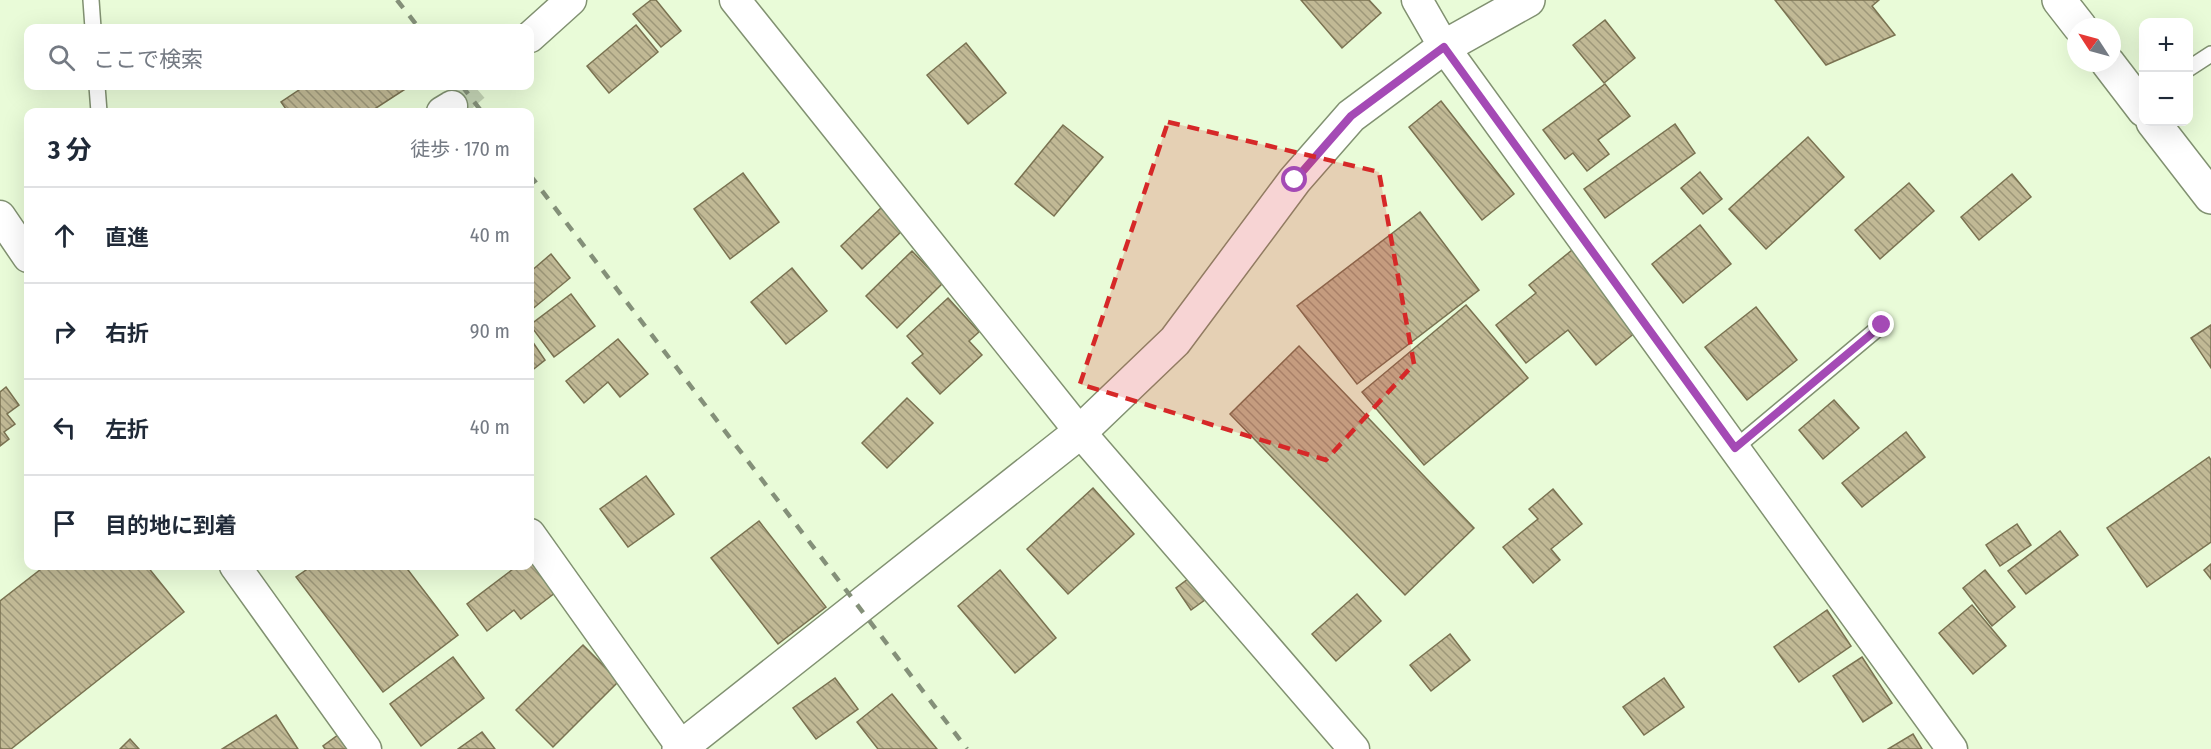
<!DOCTYPE html>
<html lang="ja">
<meta charset="utf-8">
<style>
:root{--surface:#fff;--page:#f6f6f7;--text:#1f2937;--muted:#747a83;--line:#e0e1e3}
body{margin:0;font-family:"Fira Sans Condensed","Noto Sans JP",sans-serif;background:var(--page);color:var(--text)}
.controls{position:absolute;right:18px;top:18px;display:grid;overflow:hidden;border-radius:12px;box-shadow:0 6px 24px #0002}
.controls button{width:54px;height:54px;display:grid;place-items:center;padding:0;border:0;border-bottom:2px solid var(--line);background:var(--surface);color:var(--text);font:30px sans-serif}
.compass{position:absolute;left:2067px;top:18px;width:54px;height:54px;border-radius:50%;background:var(--surface);box-shadow:0 6px 24px #0002;rotate:306deg}
.stop{position:absolute;width:18px;height:18px;margin:-14px;border:4px solid #a44ab5;border-radius:50%;background:#fff}
.stop.end{background:#a44ab5;border-color:#fff;box-shadow:0 2px 6px #0008}
.list{margin:0;padding:0;list-style:none}
h2{display:flex;justify-content:space-between;align-items:center;height:78px;margin:0;padding:0 24px;font-size:26px}
h2 small{font-size:20px;font-weight:400;color:var(--muted)}
.list li{display:grid;grid-template-columns:39px 1fr auto;gap:18px;align-items:center;box-sizing:border-box;height:96px;padding:0 24px;border-top:2px solid var(--line)}
.list b{display:block;font-size:22px;white-space:nowrap}
.list em{font-size:20px;font-style:normal;color:var(--muted)}
.icon{flex:none;width:33px;height:33px;fill:none;stroke:currentColor;stroke-width:2;stroke-linecap:round;stroke-linejoin:round}
.map{position:relative;flex:none;width:2211px;height:749px;overflow:hidden}
.search{position:absolute;background:var(--surface);box-shadow:0 6px 24px #0002;left:24px;top:24px;width:510px;height:66px;display:flex;align-items:center;gap:15px;box-sizing:border-box;padding:0 21px;border-radius:12px;color:var(--muted);font-size:22px}
.panel{position:absolute;background:var(--surface);box-shadow:0 6px 24px #0002;left:24px;top:108px;width:510px;height:462px;border-radius:12px}
.map>svg:first-child{display:block}
.building{fill:url(#building-back-hatch);stroke:#7a7251;stroke-width:1.5}
.lines{fill:none;stroke-linecap:round;stroke-linejoin:round}
.street-tunnel{stroke:#c3d3b4;stroke-width:30;stroke-dasharray:30 15;stroke-linecap:butt}
.lane-casing{stroke:#819171;stroke-width:18}
.street-casing{stroke:#819171;stroke-width:33}
.secondary-casing{stroke:#819171;stroke-width:36}
.highway-casing{stroke:#819171;stroke-width:36}
.lane{stroke:#fff;stroke-width:15}
.street{stroke:#fff;stroke-width:30}
.secondary{stroke:#fff;stroke-width:33}
.highway{stroke:#fff;stroke-width:33}
.rail{stroke:#849079;stroke-width:4.5;stroke-dasharray:10 10;stroke-linecap:butt}
.route{stroke:#a44ab5;stroke-width:8}
.marked{fill:#d62828;fill-opacity:0.2;stroke:#d62828;stroke-width:4.5;stroke-dasharray:12 8;stroke-linejoin:round}
</style>
<div class="map">
<svg width="2211" height="749" viewBox="0 0 2211 749">
<defs>
<pattern id="building-back-hatch" width="6" height="6" patternUnits="userSpaceOnUse" patternTransform="scale(1.5)"><rect width="6" height="6" fill="#c1b995"/><path d="M-1 5l2 2M0 0l6 6M5-1l2 2" fill="none" stroke="#9d9779"/></pattern>
</defs>
<rect width="100%" height="100%" fill="#e9fbd8"/>
<g class="building">
<path d="M651,0H656L681,31L661,47L633,14Z"/>
<path d="M1301,0H1369L1381,13L1342,48Z"/>
<path d="M1775,0H1879L1872,6L1895,35L1826,65Z"/>
<path d="M1605,20L1635,58L1604,83L1573,45Z"/>
<path d="M636,25L658,52L609,93L587,66Z"/>
<path d="M966,43L1006,93L968,124L927,75Z"/>
<path d="M1605,84L1630,116L1598,140L1609,154L1587,171L1573,153L1565,159L1543,130Z"/>
<path d="M305,86H410L370,112H288L281,102Z"/>
<path d="M1441,101L1514,194L1482,220L1409,127Z"/>
<path d="M1675,124L1695,153L1605,218L1584,189Z"/>
<path d="M1063,125L1103,157L1054,216L1015,184Z"/>
<path d="M1808,137L1844,177L1766,249L1729,209Z"/>
<path d="M1700,172L1722,199L1703,214L1681,188Z"/>
<path d="M743,173L779,222L730,259L694,209Z"/>
<path d="M2012,174L2031,197L1979,240L1961,217Z"/>
<path d="M1909,183L1934,211L1880,259L1855,230Z"/>
<path d="M883,206L904,229L862,269L841,246Z"/>
<path d="M1420,212L1479,290L1357,384L1297,306Z"/>
<path d="M1700,225L1731,264L1683,303L1652,264Z"/>
<path d="M1577,246L1642,327L1596,365L1568,330L1526,363L1496,325L1536,293L1529,285Z"/>
<path d="M912,251L943,283L897,328L866,296Z"/>
<path d="M551,254L570,278L530,311V272Z"/>
<path d="M792,268L827,311L786,344L751,302Z"/>
<path d="M571,294L595,326L554,357L530,325Z"/>
<path d="M948,298L979,332L969,341L982,355L940,394L912,363L923,354L907,336Z"/>
<path d="M1466,305L1528,378L1424,465L1362,392Z"/>
<path d="M1756,307L1797,360L1747,400L1705,347Z"/>
<path d="M2211,325V368L2191,338Z"/>
<path d="M530,338L545,360L530,372Z"/>
<path d="M618,339L648,374L620,397L608,382L584,403L566,381Z"/>
<path d="M1299,346L1474,528L1405,595L1230,414Z"/>
<path d="M6,387L19,405L7,414L15,424L4,432L9,439L0,446V392Z"/>
<path d="M907,398L933,423L887,468L862,443Z"/>
<path d="M1834,400L1859,428L1823,459L1799,430Z"/>
<path d="M1906,432L1925,457L1862,507L1842,483Z"/>
<path d="M2209,457L2211,460V542L2147,587L2107,528Z"/>
<path d="M646,476L674,514L628,547L600,509Z"/>
<path d="M1093,488L1134,534L1068,594L1027,549Z"/>
<path d="M1553,489L1582,524L1551,549L1560,560L1533,583L1503,547L1538,519L1529,509Z"/>
<path d="M759,521L826,607L778,644L711,558Z"/>
<path d="M2017,524L2031,545L2000,566L1986,545Z"/>
<path d="M2060,531L2078,555L2026,594L2008,571Z"/>
<path d="M530,556L577,576L521,619L514,610L487,631L467,604L517,566H530Z"/>
<path d="M2211,564V579L2204,570Z"/>
<path d="M45,566H147L184,612L11,749H0V601Z"/>
<path d="M312,566H405L458,635L383,692L296,577Z"/>
<path d="M1204,567L1220,589L1191,610L1176,588Z"/>
<path d="M1000,570L1056,638L1015,673L958,606Z"/>
<path d="M1985,570L2015,607L1992,626L1963,588Z"/>
<path d="M1357,594L1381,621L1336,661L1312,634Z"/>
<path d="M1972,605L2006,646L1973,674L1939,633Z"/>
<path d="M1827,610L1851,646L1799,682L1774,647Z"/>
<path d="M1450,634L1470,660L1431,691L1410,665Z"/>
<path d="M583,645L619,681L553,747L516,710Z"/>
<path d="M453,657L484,698L421,746L390,704Z"/>
<path d="M1862,657L1892,703L1863,722L1833,676Z"/>
<path d="M835,678L858,709L816,739L793,708Z"/>
<path d="M1664,678L1684,707L1644,735L1623,707Z"/>
<path d="M892,694L937,749H878L857,722Z"/>
<path d="M276,715L298,749H222Z"/>
<path d="M357,721L377,749H325L323,746Z"/>
<path d="M482,732L495,749H458Z"/>
<path d="M1913,734L1922,749H1888Z"/>
<path d="M130,739L139,749H120Z"/>
</g>
<g class="lines">
<path class="street-tunnel" d="M452,106L475,86"/>
<defs>
<g id="lane">
<path d="M91,0L93,28"/>
<path d="M2188,69L2211,54"/>
<path d="M97,86L99,112"/>
<path d="M1735,448L1882,325"/>
</g>
<g id="street">
<path d="M735,0L1080,432L1354,749"/>
<path d="M1417,0L1444,47L1952,749"/>
<path d="M530,37L571,0"/>
<path d="M442,112L452,106"/>
<path d="M0,216L28,257"/>
<path d="M530,534L683,749"/>
<path d="M235,566L366,749"/>
</g>
<path id="secondary" d="M679,749L1080,432L1175,341L1295,180L1351,116L1444,47L1528,0"/>
<g id="highway">
<path d="M2059,0L2080,27"/>
<path d="M2108,63L2144,110"/>
<path d="M2153,122L2211,197"/>
</g>
</defs>
<use href="#lane" class="lane-casing"/>
<use href="#street" class="street-casing"/>
<use href="#secondary" class="secondary-casing"/>
<use href="#highway" class="highway-casing"/>
<use href="#lane" class="lane"/>
<use href="#street" class="street"/>
<use href="#secondary" class="secondary"/>
<use href="#highway" class="highway"/>
<g class="rail">
<path d="M397,0L419,28"/>
<path d="M462,86L482,112"/>
<path d="M530,175L967,749"/>
</g>
</g>
<g class="lines">
<path class="route" d="M1295,180L1351,116L1444,47L1735,448L1882,325"/>
</g>
<path class="marked" d="M1168,122L1379,172L1414,364L1326,460L1080,384Z"/>
</svg>
<div class="controls">
<button>+</button>
<button>−</button>
</div>
<svg class="compass" viewBox="-18 -18 36 36"><path d="M0-13l5 13h-10z" fill="#e53935"/><path d="M0 13l5-13h-10z" fill="#747a83"/></svg>
<div class="stop" style="left:1295px;top:180px"></div>
<div class="stop end" style="left:1882px;top:325px"></div>
<div class="search"><svg class="icon" aria-label="search" viewBox="0 0 24 24"><circle cx="10" cy="10" r="6"/><path d="M15 15l6 6"/></svg>ここで検索</div>
<section class="panel">
<h2>3 分<small>徒歩 · 170 m</small></h2>
<ul class="list">
<li><svg class="icon" aria-label="ahead" viewBox="0 0 24 24"><path d="M12 20V5M6 11l6-6 6 6"/></svg><div><b>直進</b></div><em>40 m</em></li>
<li><svg class="icon" aria-label="right" viewBox="0 0 24 24"><path d="M7 20v-9h11M14 6l5 5-5 5"/></svg><div><b>右折</b></div><em>90 m</em></li>
<li><svg class="icon" aria-label="left" viewBox="0 0 24 24"><path d="M17 20v-9H6M10 6l-5 5 5 5"/></svg><div><b>左折</b></div><em>40 m</em></li>
<li><svg class="icon" aria-label="arrive" viewBox="0 0 24 24"><path d="M6 21V4h12l-3 4 3 4H6"/></svg><div><b>目的地に到着</b></div></li>
</ul>
</section>
</div>
